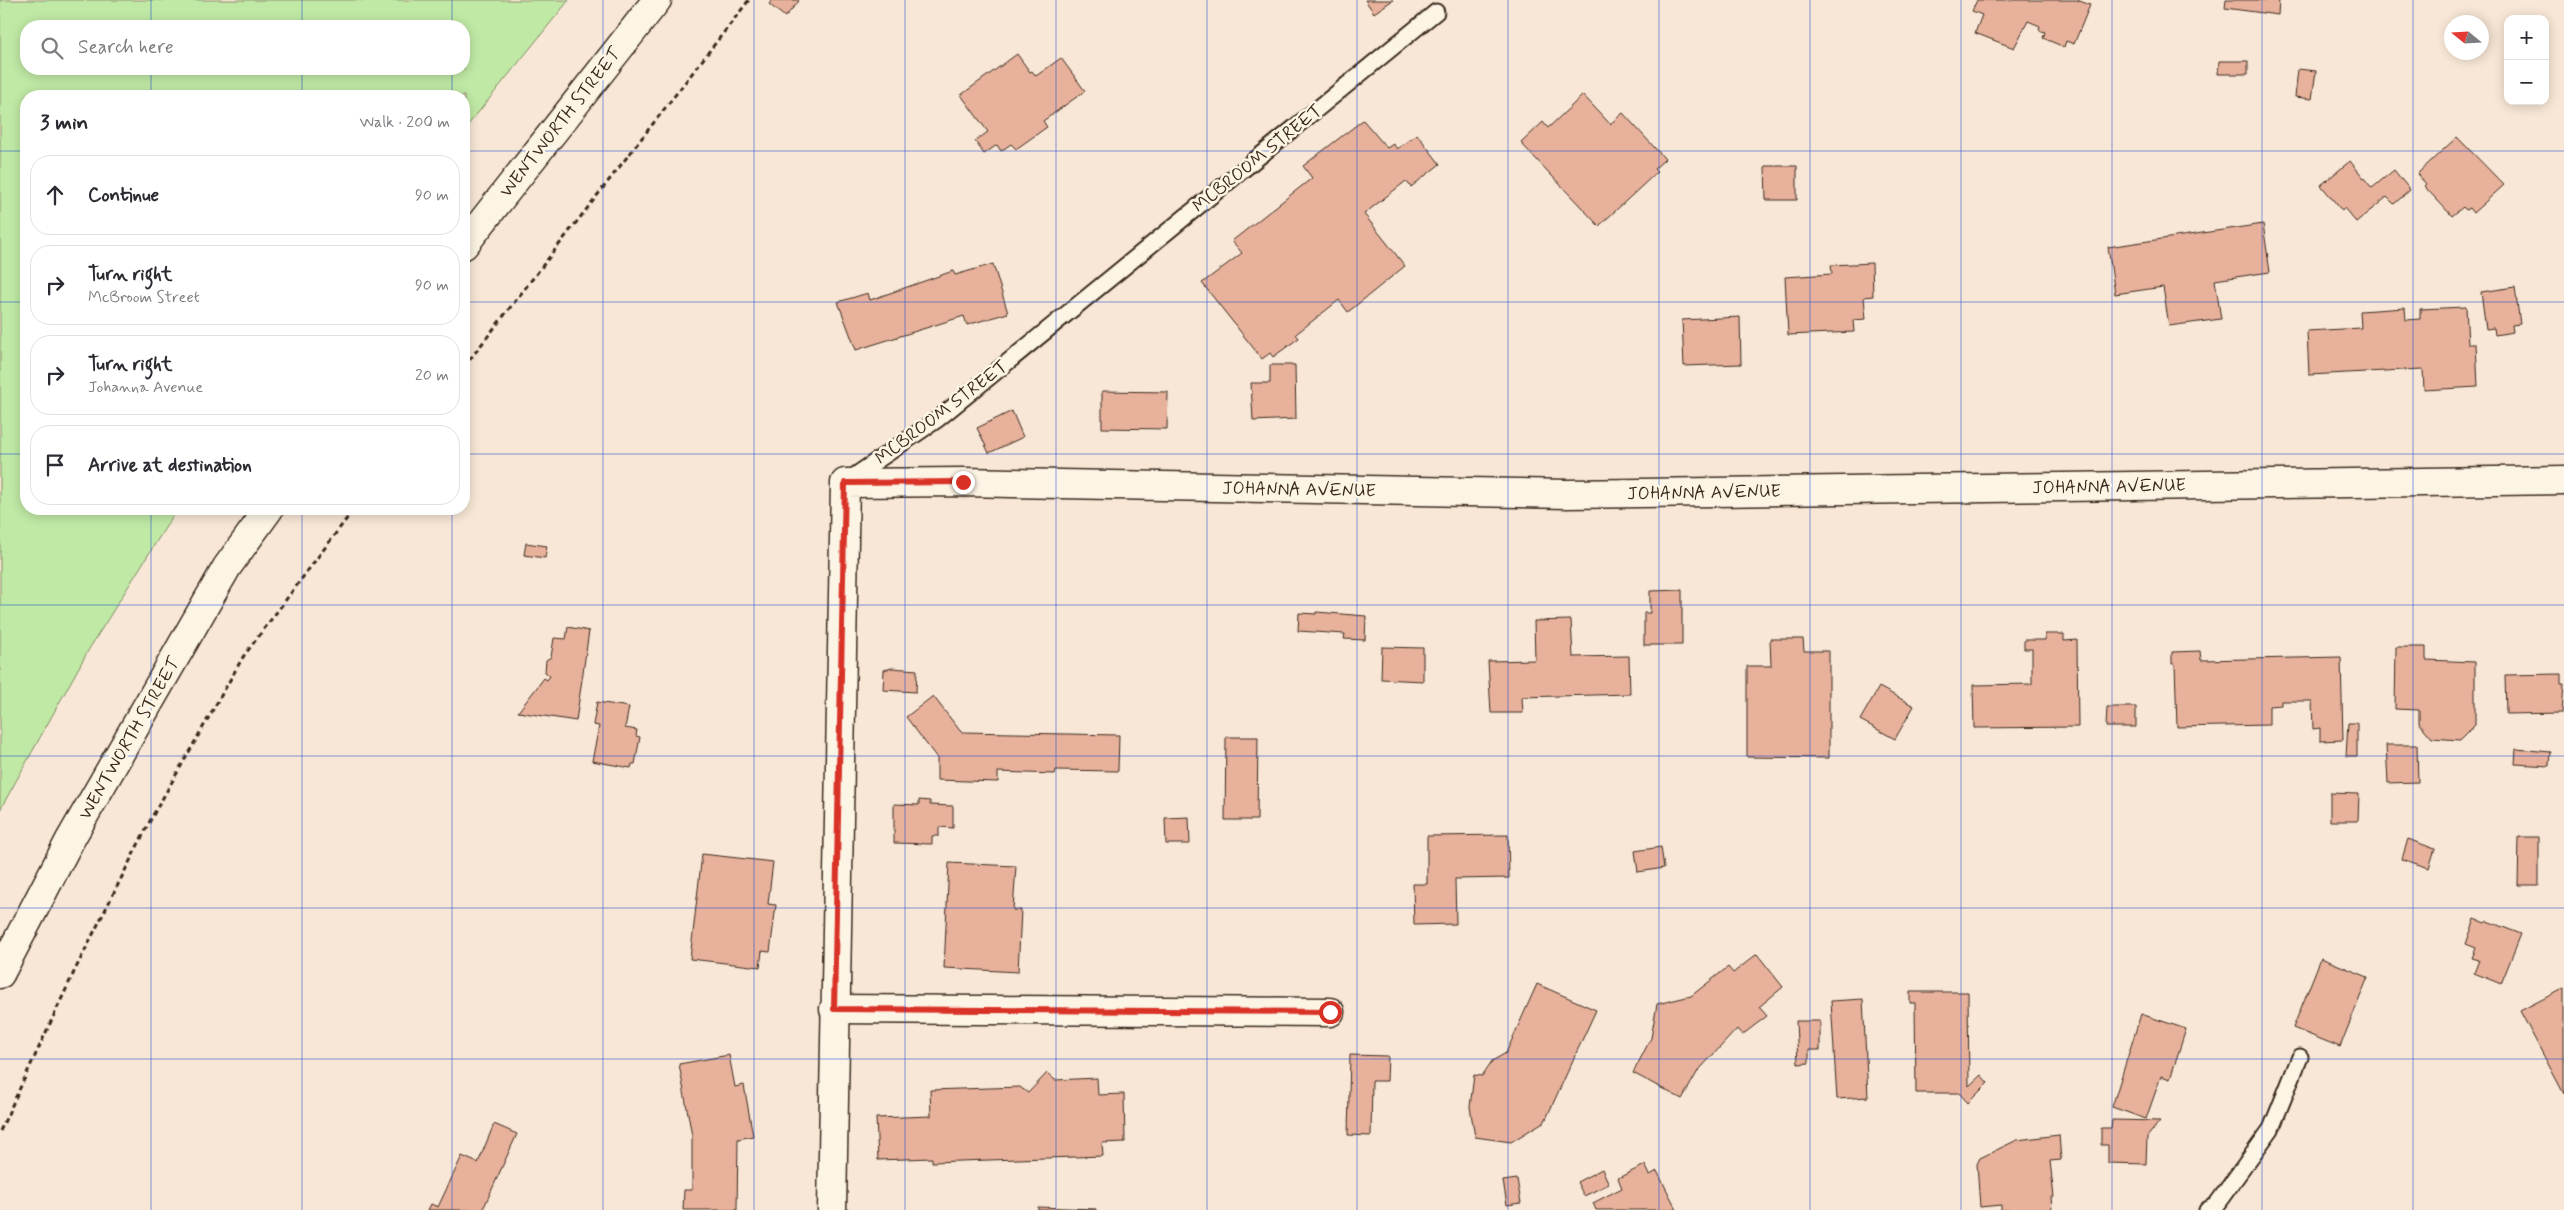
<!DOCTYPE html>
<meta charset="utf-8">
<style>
:root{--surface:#fff;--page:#f7f7f7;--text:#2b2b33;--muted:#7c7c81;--line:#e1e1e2}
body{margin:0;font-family:Mynerve,sans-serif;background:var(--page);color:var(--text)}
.controls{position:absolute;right:15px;top:15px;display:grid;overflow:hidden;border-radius:10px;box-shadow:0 2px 12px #0003}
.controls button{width:45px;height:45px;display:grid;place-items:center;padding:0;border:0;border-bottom:1px solid var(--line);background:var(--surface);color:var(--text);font:25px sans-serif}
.compass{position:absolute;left:2444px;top:15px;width:45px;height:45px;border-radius:50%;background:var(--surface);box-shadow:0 2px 12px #0003;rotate:288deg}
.stop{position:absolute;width:15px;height:15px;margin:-11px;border:4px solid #d93025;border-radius:50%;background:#fff}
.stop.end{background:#d93025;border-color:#fff;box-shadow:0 1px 5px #0008}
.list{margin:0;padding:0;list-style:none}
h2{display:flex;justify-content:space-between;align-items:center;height:65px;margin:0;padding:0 20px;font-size:21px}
h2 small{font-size:16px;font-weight:400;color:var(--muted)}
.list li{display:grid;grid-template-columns:32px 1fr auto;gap:15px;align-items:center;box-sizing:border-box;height:80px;margin:0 10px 10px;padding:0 10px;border:1px solid var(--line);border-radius:20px}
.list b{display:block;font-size:19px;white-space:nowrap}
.list p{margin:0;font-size:16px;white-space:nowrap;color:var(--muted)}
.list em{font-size:16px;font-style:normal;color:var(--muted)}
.icon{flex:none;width:28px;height:28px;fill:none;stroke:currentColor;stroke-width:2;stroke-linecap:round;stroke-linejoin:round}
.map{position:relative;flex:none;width:2564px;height:1210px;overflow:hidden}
.search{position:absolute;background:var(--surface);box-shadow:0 2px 12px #0003;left:20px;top:20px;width:450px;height:55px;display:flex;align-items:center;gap:12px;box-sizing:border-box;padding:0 18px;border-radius:20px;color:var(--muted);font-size:19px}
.panel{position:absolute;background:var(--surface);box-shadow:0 2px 12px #0003;left:20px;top:90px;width:450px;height:425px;border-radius:20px}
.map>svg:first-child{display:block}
.green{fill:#c0e9a5;stroke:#7e8a62;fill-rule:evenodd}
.building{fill:#e7b19b;stroke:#3b2a1e}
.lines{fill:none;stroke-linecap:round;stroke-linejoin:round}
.lane-casing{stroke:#3b2a1e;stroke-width:19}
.street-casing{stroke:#3b2a1e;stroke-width:31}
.secondary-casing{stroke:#3b2a1e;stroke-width:31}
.path{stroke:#3b2a1e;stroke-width:3;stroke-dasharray:5 4;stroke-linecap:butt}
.lane{stroke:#fcf5e5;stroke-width:15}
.street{stroke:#fcf5e5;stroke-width:28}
.secondary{stroke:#fcf5e5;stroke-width:28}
.route{stroke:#d93025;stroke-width:6}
.grid{fill:none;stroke:#1d4ed8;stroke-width:1;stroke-opacity:0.55}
.labels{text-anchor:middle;stroke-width:5;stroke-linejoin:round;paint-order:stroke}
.street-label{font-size:18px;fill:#3b2a1e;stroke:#fcf5e5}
</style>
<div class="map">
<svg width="2564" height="1210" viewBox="0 0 2564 1210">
<rect width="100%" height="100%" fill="#f8e7d6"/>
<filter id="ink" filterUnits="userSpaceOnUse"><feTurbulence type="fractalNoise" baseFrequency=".02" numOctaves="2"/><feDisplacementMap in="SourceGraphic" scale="10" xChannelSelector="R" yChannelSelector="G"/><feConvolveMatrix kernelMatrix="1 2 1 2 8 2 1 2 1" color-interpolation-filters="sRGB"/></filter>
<g filter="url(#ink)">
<path class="green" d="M0,0H569L464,130V96H26V509H177L89,649L0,810ZM26,26H464V69H26Z"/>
<g class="building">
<path d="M772,0H798L799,1L785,17L769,4Z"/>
<path d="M1365,0H1393L1374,13Z"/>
<path d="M1977,0H2077L2090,5L2074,44L2066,41L2064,47L2043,38L2045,32L2039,30L2040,26L2028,21L2014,48L1975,33L1982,15L1972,11Z"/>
<path d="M2226,0H2279L2278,15L2225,8Z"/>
<path d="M1017,54L1030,72L1032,71L1036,76L1061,58L1085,91L1043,121L1047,127L1016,149L1011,144L1001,151L997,145L984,154L975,141L988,132L961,95Z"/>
<path d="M2219,61H2248V74H2218Z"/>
<path d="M2298,69L2316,71L2312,99L2295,97Z"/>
<path d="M1583,95L1610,124L1623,113L1665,159L1654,169L1657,172L1599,226L1521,143L1543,122L1548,128Z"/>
<path d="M1363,120L1387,148L1393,144L1397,149L1417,134L1440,164L1411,187L1406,181L1364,214L1405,266L1348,312L1339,300L1296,334L1299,338L1273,357L1270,353L1262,359L1202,283L1242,253L1232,241L1312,178L1303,166Z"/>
<path d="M2457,137L2504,185L2473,213L2469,208L2466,210L2463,207L2452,216L2424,186L2426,184L2417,174Z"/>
<path d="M2350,161L2372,188L2394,170L2410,190L2394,204L2387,197L2356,222L2344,208L2342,211L2321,185Z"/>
<path d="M1765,166H1797V200H1766Z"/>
<path d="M2263,224L2270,272L2215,280L2221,319L2169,326L2163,287L2115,294L2108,247Z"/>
<path d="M1872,263L1873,296L1864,297L1866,319L1853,320L1854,332L1788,335L1785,277L1832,274L1831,265Z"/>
<path d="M993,264L1008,313L967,325L964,316L856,350L838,302L868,293L870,300L953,271L955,275Z"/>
<path d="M2515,287L2520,324L2512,325L2513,332L2495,335L2494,328L2486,329L2481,292Z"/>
<path d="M2466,307L2468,344H2476L2478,387L2424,390L2423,369L2309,375L2307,331L2361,328L2360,311L2405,308L2406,320L2420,319V309Z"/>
<path d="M1740,317L1741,364L1684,366L1682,320Z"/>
<path d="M1270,365H1295L1296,419L1253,421L1251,383H1270Z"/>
<path d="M1102,391L1168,392L1167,429L1102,428Z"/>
<path d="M1012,411L1023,437L989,453L977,428Z"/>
<path d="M526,543L547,546L545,558L524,555Z"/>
<path d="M1682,590V645H1644V613H1650V591Z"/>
<path d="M1316,612L1366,616L1365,640L1344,639L1345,634L1298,631L1299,613L1316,614Z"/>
<path d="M1571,620L1573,657L1629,656L1630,694L1522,697L1523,713H1491L1488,661L1535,660L1534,621Z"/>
<path d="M568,627L589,631L576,721L518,712L544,678L547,680L550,676L545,672L546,660L551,657L554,638L566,639Z"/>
<path d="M2045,634H2064V641L2077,640L2078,727L1974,728L1973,685L2032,684V649H2024V640H2045Z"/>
<path d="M1770,639H1803L1804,651H1829V758L1747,757V666H1771Z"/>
<path d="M1382,647L1423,648V681L1381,679Z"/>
<path d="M2396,647H2426V660L2475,662V725L2460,740L2432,738L2419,723V710L2395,709Z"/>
<path d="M2200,651L2201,660L2341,657L2343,740L2320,741V728L2313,729L2312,701H2281V705L2269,706V725L2177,727L2175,664H2172V652Z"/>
<path d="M892,668L917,670L916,692L883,690L884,670Z"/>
<path d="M2561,674V684H2564L2562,713L2506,714L2505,675Z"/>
<path d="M1879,687L1914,706L1895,739L1860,720Z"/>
<path d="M933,696L961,732L1119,735L1118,771L1056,770L1055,774L998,772V782L937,780V758L906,717Z"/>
<path d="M597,702L629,707L625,728L637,730L636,736L640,737L635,764H632L631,768L592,761L599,726L593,725Z"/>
<path d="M2107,707H2136V727H2106Z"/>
<path d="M2348,723H2357V756H2346Z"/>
<path d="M1226,737H1258L1257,820H1225Z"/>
<path d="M2386,745H2417L2418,782L2388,783Z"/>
<path d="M2516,749L2551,752L2550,766L2515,764Z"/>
<path d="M2330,793L2359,794L2358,821H2330Z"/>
<path d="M919,800L930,801V805L953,806V828L939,827V836H932V844L894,843V804L919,805Z"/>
<path d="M1189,817L1190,844H1166L1165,818Z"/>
<path d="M1508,835L1509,878L1455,879L1456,924L1414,925L1413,884H1427V836Z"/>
<path d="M2519,837H2539V885H2518Z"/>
<path d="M2408,839L2435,849L2429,868L2402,859Z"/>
<path d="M1661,847L1664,868L1638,872L1635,851Z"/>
<path d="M702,854L773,862L768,904L776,905L770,952L762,951L760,967L690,959Z"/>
<path d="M949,863L1016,866L1013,910H1021L1018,972L944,968Z"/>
<path d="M2475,919L2485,923L2487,921L2521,934L2501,984L2474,973L2479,960L2472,958L2476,948L2466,944Z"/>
<path d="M1757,954L1783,987L1759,1007L1767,1016L1742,1035L1737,1029L1698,1071L1682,1099L1633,1073L1651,1038L1657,1004L1691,996L1728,967L1733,973Z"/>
<path d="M2321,958L2368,977L2340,1047L2293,1028Z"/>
<path d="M1537,984L1596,1010L1545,1121L1511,1142L1475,1137L1470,1107L1474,1075L1482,1076L1492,1061L1506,1053Z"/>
<path d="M2564,988V1094L2520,1011Z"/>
<path d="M1910,992H1968L1969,1086L1981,1075L1988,1083L1968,1103L1959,1093H1916L1915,1003H1910Z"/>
<path d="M1863,999L1868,1097L1837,1099L1831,1001Z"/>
<path d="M2141,1014L2186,1029L2170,1079L2161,1076L2146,1119L2112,1107Z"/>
<path d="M1796,1021H1820V1050H1809V1063L1798,1064Z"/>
<path d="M729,1055L735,1087L744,1085L753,1136L738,1139L737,1210H683L684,1190H692V1136L679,1064Z"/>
<path d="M1350,1055L1388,1056L1387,1081H1372L1371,1136L1348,1135Z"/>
<path d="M1047,1073L1055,1080L1097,1078L1098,1095L1124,1094L1125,1142L1102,1143L1103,1156L932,1162V1158L878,1160L876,1118L931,1116L930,1090L1020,1087L1028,1093Z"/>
<path d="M2112,1120L2160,1121L2147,1137L2146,1164L2108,1163V1145H2101V1128H2111Z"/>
<path d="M494,1124L517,1134L484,1207L485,1210H428L431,1204L438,1207L462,1156L478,1163Z"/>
<path d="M2059,1135L2061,1160L2050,1161L2054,1197H2051L2052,1210H2001V1205L1980,1207L1977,1164L1980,1158L2017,1140Z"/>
<path d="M1645,1165L1650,1175L1657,1171L1677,1210H1596L1593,1203L1622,1188L1618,1178Z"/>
<path d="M1602,1169L1609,1184L1584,1196L1577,1182Z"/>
<path d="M1517,1179L1521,1203L1507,1205L1503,1181Z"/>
<path d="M1038,1207L1096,1209V1210H1038Z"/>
</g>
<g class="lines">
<defs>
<g id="lane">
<path d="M847,481L938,419L1436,12"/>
<path d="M2207,1210L2216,1205L2271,1129L2300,1057"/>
</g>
<g id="street">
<path d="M834,1009L1330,1012"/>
<path d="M832,1210L845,483L963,482L1567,494L2564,480"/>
</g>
<g id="secondary">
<path d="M464,245L657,0"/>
<path d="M0,974L70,840L227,567L269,509"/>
</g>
</defs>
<use href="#lane" class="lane-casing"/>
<use href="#street" class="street-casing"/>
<use href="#secondary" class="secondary-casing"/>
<g class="path">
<path d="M464,367L749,0"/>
<path d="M0,1131L75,970L152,817L243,657L354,509"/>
</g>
<use href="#lane" class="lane"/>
<use href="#street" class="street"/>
<use href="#secondary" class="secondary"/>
</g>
</g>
<g class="lines" filter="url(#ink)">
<path class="route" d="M963,482L845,483L834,1009L1330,1012"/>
</g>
<path class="grid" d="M151,0V26M302,0V26M452,0V26M603,0V1210M754,0V1210M905,0V1210M1056,0V1210M1207,0V1210M1357,0V1210M1508,0V1210M1659,0V1210M1810,0V1210M1961,0V1210M2112,0V1210M2262,0V1210M2413,0V1210M151,69V96M302,69V96M452,69V96M0,151H26M464,151H2564M0,302H26M464,302H2564M0,454H26M464,454H2564M151,509V1210M302,509V1210M452,509V1210M0,605H2564M0,756H2564M0,908H2564M0,1059H2564"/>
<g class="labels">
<g class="street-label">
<text transform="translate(560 122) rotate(-52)" y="6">WENTWORTH STREET</text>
<text transform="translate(1257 158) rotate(-39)" y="6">MCBROOM STREET</text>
<text transform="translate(941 412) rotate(-37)" y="6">MCBROOM STREET</text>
<text transform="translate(2109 486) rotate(-1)" y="6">JOHANNA AVENUE</text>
<text transform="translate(1299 489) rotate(1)" y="6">JOHANNA AVENUE</text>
<text transform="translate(1704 492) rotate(-1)" y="6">JOHANNA AVENUE</text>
<text transform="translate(129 738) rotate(-60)" y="6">WENTWORTH STREET</text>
</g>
</g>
</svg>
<div class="controls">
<button>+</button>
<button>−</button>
</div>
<svg class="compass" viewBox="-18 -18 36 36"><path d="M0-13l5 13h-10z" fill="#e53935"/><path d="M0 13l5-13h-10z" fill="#7c7c81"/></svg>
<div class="stop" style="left:1330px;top:1012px"></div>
<div class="stop end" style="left:963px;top:482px"></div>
<div class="search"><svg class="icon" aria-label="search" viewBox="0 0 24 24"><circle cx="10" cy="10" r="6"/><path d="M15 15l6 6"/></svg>Search here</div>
<section class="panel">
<h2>3 min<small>Walk · 200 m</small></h2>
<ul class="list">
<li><svg class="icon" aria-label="ahead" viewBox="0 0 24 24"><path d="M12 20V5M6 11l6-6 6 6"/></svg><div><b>Continue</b></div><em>90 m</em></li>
<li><svg class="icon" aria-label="right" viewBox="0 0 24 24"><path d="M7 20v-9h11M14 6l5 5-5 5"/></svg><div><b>Turn right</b><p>McBroom Street</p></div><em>90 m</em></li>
<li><svg class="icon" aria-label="right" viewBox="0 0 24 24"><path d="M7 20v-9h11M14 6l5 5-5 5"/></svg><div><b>Turn right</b><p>Johanna Avenue</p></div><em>20 m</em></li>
<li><svg class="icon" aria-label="arrive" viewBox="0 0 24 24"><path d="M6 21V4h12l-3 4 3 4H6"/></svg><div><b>Arrive at destination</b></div></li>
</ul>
</section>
</div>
